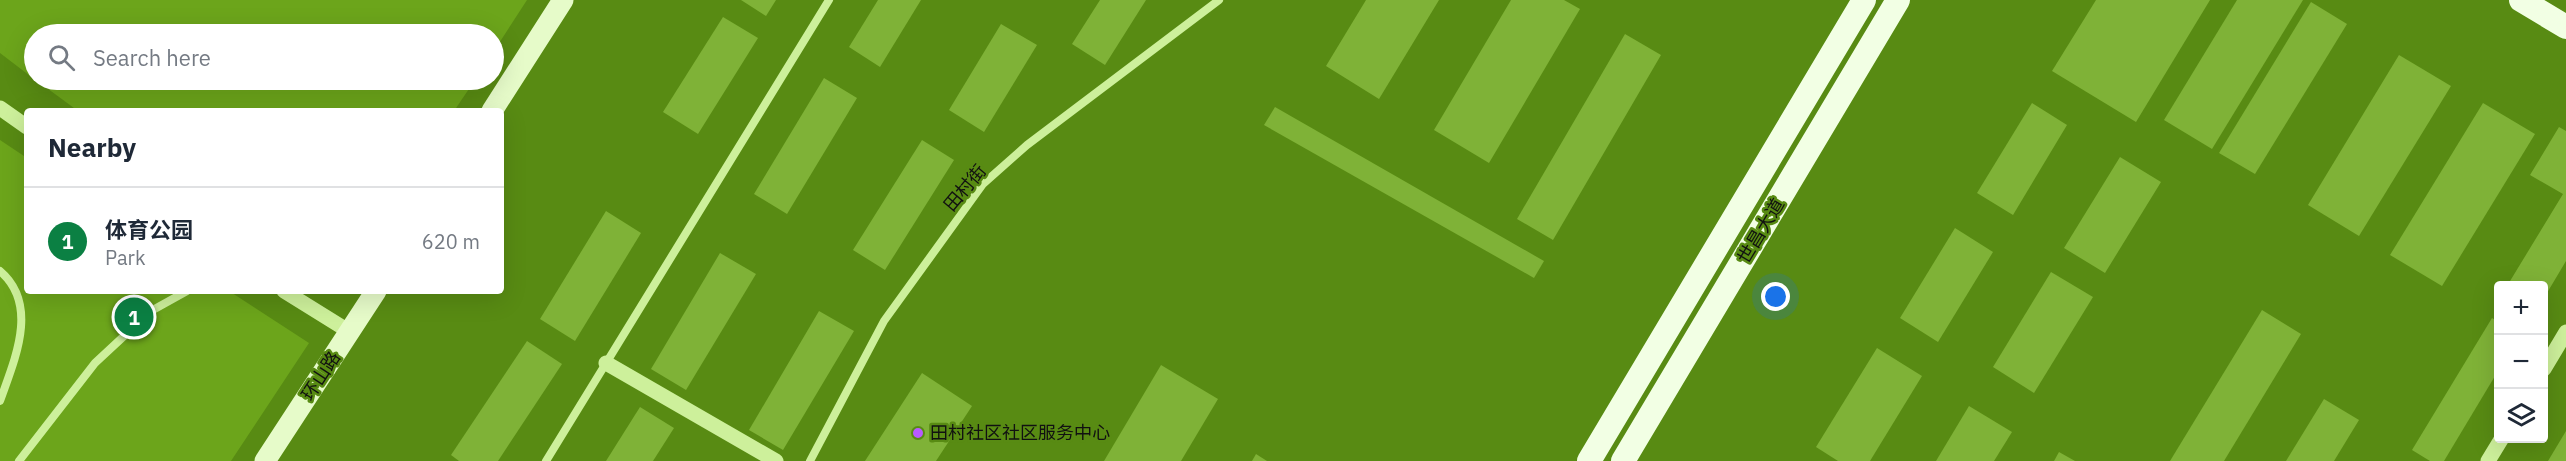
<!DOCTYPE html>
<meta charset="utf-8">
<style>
:root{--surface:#fff;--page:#f6f6f7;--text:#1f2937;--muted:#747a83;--line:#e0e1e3;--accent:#0b8043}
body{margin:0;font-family:"IBM Plex Sans","Noto Sans SC",sans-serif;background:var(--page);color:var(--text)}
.controls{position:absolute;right:18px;bottom:18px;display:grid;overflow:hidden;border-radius:6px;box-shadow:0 6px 24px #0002}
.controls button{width:54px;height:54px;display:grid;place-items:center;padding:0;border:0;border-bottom:2px solid var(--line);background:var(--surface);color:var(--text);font:30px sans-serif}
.you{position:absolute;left:1776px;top:297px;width:21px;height:21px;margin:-15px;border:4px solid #fff;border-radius:50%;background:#1a73e8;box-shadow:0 0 0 9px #1a73e833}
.badge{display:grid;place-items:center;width:39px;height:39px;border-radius:50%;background:var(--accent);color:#fff;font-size:20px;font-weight:700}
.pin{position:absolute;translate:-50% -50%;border:3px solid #fff;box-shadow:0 2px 6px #0006}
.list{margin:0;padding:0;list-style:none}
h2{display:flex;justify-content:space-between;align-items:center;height:78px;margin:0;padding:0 24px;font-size:26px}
h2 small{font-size:20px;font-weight:400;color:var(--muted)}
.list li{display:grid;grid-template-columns:39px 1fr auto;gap:18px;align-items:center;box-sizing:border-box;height:108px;padding:0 24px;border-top:2px solid var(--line)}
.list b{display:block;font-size:22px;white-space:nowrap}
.list p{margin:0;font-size:20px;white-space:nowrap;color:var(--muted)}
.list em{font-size:20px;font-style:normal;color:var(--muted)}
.icon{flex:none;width:33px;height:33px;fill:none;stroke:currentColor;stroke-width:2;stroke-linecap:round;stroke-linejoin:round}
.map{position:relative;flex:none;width:2566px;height:461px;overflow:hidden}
.search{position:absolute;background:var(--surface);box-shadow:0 6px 24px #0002;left:24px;top:24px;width:480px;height:66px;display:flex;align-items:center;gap:15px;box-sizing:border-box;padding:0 21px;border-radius:33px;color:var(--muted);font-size:22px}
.panel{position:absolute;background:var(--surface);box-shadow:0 6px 24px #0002;left:24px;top:108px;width:480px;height:186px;border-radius:6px}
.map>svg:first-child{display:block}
.green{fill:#6ca51b}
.building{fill:#7fb237}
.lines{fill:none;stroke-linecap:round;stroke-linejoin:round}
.lane{stroke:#cdf09b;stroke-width:8}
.street{stroke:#cdf09b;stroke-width:15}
.secondary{stroke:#e6fbc9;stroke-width:21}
.primary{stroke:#f2ffe4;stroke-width:24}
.poi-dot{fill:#b85aff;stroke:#588b13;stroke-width:2}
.labels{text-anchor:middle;stroke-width:5;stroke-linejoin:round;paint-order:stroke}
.street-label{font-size:18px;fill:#111;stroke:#588b13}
.poi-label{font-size:18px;fill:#111;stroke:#588b13;text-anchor:start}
</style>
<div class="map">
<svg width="2566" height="461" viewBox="0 0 2566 461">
<rect width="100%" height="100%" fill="#588b13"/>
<g class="green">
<path d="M0,0H527L494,51V34H34V79L0,53Z"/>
<path d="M36,80H475L454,111H78Z"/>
<path d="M0,140L27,158V291H229L309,343L231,461H0Z"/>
</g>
<g class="building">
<path d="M741,0H776L766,16Z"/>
<path d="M878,0H921L880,67L849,47Z"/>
<path d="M1100,0H1146L1105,65L1072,44Z"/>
<path d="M1366,0H1439L1379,99L1326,66Z"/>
<path d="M1511,0H1564L1580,9L1489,163L1434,130Z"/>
<path d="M2096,0H2210L2136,122L2052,71Z"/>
<path d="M2237,0H2303L2212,149L2164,120Z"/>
<path d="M2311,2L2347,24L2255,174L2219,153Z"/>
<path d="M723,17L758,38L698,134L663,112Z"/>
<path d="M1001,24L1037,45L984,132L949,110Z"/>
<path d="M1625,34L1661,55L1553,240L1517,219Z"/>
<path d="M2399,55L2451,86L2359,236L2308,205Z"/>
<path d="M824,78L857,98L787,214L754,194Z"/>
<path d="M2032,103L2067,125L2013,215L1977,193Z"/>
<path d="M2483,103L2535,134L2442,286L2390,255Z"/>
<path d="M1275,107L1544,261L1534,278L1264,125Z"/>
<path d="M2559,127L2566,131V261L2544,298V286H2507L2563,194L2530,175Z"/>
<path d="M922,140L954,160L885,270L853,250Z"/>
<path d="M2120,157L2161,182L2105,273L2064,248Z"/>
<path d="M606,211L641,233L575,341L540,319Z"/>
<path d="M1955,228L1993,252L1938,342L1900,318Z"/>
<path d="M720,253L756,274L686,390L651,369Z"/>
<path d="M2051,272L2093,297L2034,393L1993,367Z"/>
<path d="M2262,310L2301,334L2224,461H2170Z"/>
<path d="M819,311L854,331L783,450L749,430Z"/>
<path d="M2492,318L2498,322V371L2444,461H2430L2412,450Z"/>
<path d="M527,341L562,364L498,461H459L451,455Z"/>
<path d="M1877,348L1922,376L1870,461H1838L1816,447Z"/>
<path d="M1161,365L1218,399L1181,461H1104Z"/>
<path d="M922,373L972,406L936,461H865Z"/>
<path d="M2324,399L2359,420L2334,461H2286Z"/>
<path d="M1969,406L2012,432L1994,461H1936Z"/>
<path d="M640,407L674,428L653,461H606Z"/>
<path d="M2566,431V461H2548Z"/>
<path d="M2059,452L2075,461H2054Z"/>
<path d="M1256,454L1267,461H1252Z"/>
</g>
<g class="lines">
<g class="lane">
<path d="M0,271C40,305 14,361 0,401"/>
<path d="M19,461L95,363L151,311L187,291"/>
<path d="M546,461L829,0"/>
<path d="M810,461L884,321L983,184L1027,145L1219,0"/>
</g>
<g class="street">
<path d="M0,108L27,127"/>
<path d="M284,291L350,332"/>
<path d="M606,363L776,461"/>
<path d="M2544,369L2566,332"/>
<path d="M2488,461L2502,438"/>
</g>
<g class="secondary">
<path d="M492,111L563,0"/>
<path d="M265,461L376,291"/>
</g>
<g class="primary">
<path d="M2521,0L2566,27"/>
<path d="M1589,461L1864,0"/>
<path d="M1623,461L1898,0"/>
</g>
</g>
<circle class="poi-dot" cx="918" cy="433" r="6"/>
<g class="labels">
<g class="street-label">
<text transform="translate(965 188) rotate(-50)" y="6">田村街</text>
<text transform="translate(1761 231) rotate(-59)" y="6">世昌大道</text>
<text transform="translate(321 376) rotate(-57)" y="6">环山路</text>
</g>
<g class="poi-label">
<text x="930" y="439">田村社区社区服务中心</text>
</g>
</g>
</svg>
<div class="controls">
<button>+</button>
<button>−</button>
<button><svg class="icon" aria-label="layers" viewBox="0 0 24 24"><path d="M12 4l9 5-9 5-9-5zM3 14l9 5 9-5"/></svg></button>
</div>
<div class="you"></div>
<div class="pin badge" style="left:134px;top:317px">1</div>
<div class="search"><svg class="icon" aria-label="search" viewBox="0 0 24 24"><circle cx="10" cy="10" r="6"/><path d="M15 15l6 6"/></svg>Search here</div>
<section class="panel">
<h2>Nearby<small></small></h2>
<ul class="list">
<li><span class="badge">1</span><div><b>体育公园</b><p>Park</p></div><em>620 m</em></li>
</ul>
</section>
</div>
